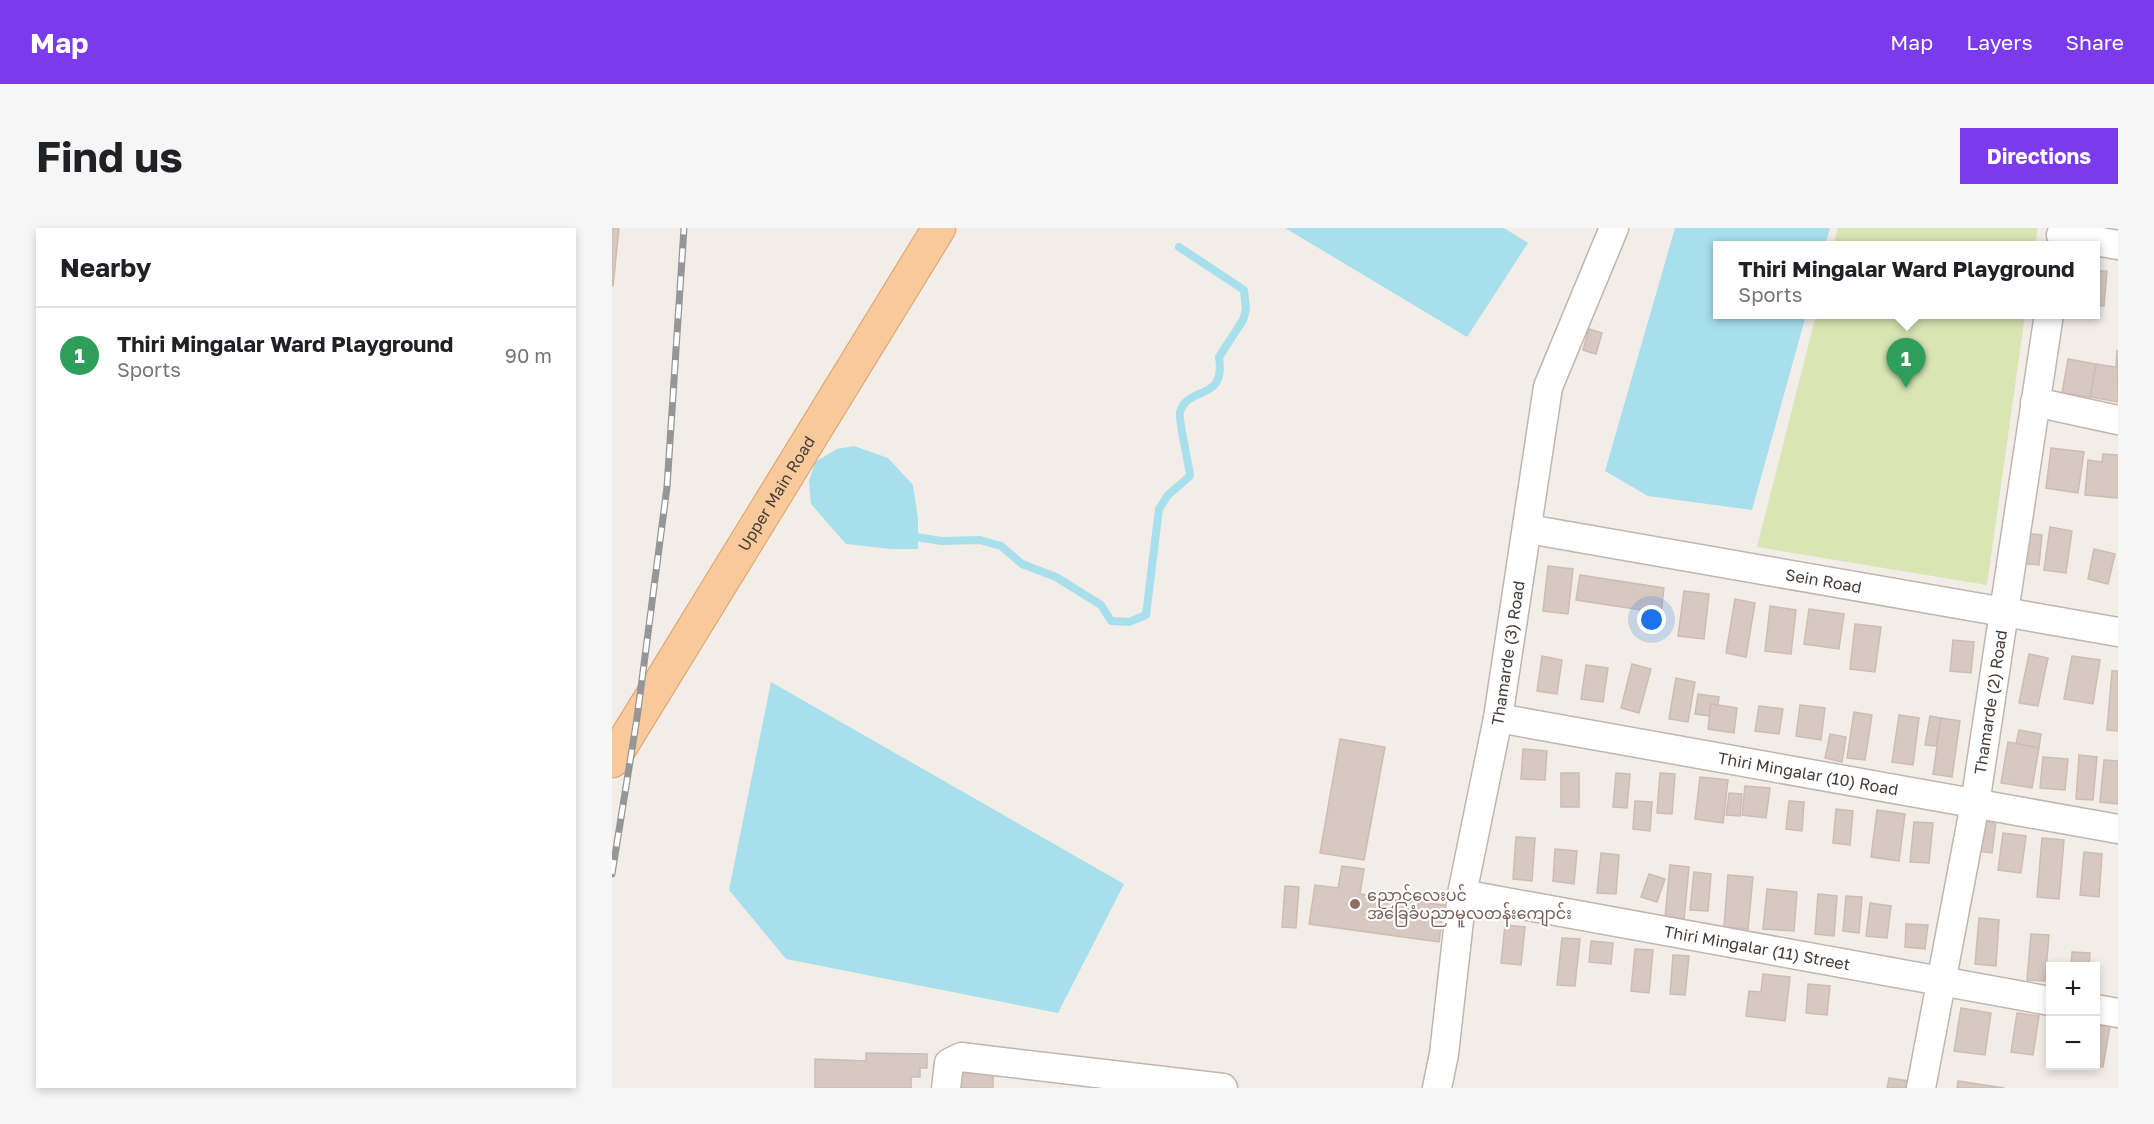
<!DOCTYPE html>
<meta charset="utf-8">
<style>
:root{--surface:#fff;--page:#f6f6f6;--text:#202124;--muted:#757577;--line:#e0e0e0;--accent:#7c3aed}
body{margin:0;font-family:"Golos Text","Noto Sans Myanmar",sans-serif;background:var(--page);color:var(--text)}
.controls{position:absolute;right:18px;bottom:18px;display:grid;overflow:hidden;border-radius:0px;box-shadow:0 3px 9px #0003}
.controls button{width:54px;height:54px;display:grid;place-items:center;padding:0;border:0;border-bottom:2px solid var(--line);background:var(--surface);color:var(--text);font:30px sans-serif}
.you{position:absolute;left:1040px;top:392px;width:21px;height:21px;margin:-15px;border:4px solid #fff;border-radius:50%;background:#1a73e8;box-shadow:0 0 0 9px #1a73e833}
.badge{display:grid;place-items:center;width:39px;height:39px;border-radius:50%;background:var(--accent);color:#fff;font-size:20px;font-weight:700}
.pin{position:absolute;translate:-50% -50px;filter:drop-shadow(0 2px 3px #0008)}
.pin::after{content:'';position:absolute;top:32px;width:21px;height:18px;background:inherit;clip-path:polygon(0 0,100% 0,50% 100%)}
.popup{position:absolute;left:1101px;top:13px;width:387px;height:78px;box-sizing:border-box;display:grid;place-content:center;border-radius:0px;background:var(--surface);filter:drop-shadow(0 2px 4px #0005);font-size:20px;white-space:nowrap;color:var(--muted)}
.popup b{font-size:22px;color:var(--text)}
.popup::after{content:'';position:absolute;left:50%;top:100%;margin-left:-12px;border:12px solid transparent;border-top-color:var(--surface)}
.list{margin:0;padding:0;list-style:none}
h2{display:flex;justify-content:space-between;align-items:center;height:78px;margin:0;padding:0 24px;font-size:26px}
h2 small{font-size:20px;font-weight:400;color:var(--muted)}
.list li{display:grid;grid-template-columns:39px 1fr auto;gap:18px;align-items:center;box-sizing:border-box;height:96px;padding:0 24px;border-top:2px solid var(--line)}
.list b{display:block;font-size:22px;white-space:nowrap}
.list p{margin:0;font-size:20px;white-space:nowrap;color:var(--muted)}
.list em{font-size:20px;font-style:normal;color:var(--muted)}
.map{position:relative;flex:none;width:1506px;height:860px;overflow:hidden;border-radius:0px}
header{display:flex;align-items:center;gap:36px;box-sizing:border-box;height:84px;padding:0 30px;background:var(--accent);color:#fff}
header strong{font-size:28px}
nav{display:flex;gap:33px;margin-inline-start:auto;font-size:21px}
.intro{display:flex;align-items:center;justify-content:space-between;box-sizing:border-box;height:144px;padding:0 36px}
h1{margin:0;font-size:42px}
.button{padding:15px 27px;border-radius:0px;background:var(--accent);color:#fff;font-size:21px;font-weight:700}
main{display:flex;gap:36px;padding:0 36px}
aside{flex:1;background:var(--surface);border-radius:0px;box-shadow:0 3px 9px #0003}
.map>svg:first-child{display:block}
.green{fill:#d9e5b3}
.water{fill:#a7dfec}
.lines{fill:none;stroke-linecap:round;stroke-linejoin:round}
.stream{stroke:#a7dfec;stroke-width:8}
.building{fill:#d7c9c1;stroke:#cebcb1;stroke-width:1.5}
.minor-casing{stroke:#c1b5ae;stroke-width:31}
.major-casing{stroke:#dca16c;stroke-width:35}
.minor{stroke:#fff;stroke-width:28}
.major{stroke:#f8c99b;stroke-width:33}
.rail-casing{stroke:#969696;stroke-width:7}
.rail{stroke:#fff;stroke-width:4.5;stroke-dasharray:14;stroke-linecap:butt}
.education-dot{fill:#8d6e63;stroke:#fff;stroke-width:2}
.labels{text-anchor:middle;stroke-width:4.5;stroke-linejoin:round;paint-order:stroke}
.street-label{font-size:16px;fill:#453c37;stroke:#fff}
.education-label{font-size:16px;fill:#785e54;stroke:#fff;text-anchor:start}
</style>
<header>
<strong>Map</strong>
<nav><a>Map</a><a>Layers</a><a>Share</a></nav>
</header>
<div class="intro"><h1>Find us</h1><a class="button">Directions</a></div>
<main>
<aside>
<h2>Nearby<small></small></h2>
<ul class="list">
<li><span class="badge" style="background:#2e9e5b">1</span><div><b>Thiri Mingalar Ward Playground</b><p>Sports</p></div><em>90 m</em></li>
</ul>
</aside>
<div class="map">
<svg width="1506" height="860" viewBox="0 0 1506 860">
<rect width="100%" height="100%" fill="#f3ede7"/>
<g class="green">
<path d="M1226,0H1426L1423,17H1221Z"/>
<path d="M1204,87H1413L1375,357L1145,319Z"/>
</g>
<g class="water">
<path d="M673,0H892L916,15L855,109Z"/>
<path d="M1063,0H1218L1213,17L1105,18V86L1194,87L1140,282L1036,268L993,243Z"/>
<path d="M242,218L276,230L301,257L306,291V321H279L234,316L199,276L197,253L203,234L225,221Z"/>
<path d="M159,454L512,656L446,785L174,731L117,662Z"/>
</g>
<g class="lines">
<path class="stream" d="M297,308L330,313L368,312L389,318L410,336L444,349L489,377L499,393L517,394L534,387L547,281L556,267L578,248C577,235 566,192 568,184C577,156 614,175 607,129L631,92L634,82L632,62L567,19"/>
</g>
<g class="building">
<path d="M0,0H7L1,58H0Z"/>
<path d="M1483,43H1495L1492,78L1483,77Z"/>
<path d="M977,101L990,105L984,126L971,122Z"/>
<path d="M1505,122L1506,174L1478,169L1484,136L1504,139Z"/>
<path d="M1456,131L1484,136L1478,169L1450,165Z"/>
<path d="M1439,220L1472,224L1466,265L1434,260Z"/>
<path d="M1491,226L1506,227V270L1473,267L1476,232L1490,234Z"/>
<path d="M1438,299L1460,303L1454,345L1432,342Z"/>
<path d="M1409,305L1430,307L1427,337L1406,335Z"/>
<path d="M1482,321L1503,326L1496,356L1476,351Z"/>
<path d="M936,338L961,341L956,386L931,383Z"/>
<path d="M968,347L1052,360L1049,385L964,372Z"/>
<path d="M1072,363L1097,366L1092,411L1066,408Z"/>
<path d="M1123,371L1143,375L1134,429L1114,425Z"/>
<path d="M1158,378L1184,382L1179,426L1153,423Z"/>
<path d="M1197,381L1232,386L1227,421L1192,416Z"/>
<path d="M1243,396L1269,399L1263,444L1238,441Z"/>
<path d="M1341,412L1362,414L1359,445L1338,443Z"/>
<path d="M1417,426L1436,430L1426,478L1407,475Z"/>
<path d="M930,428L950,432L945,466L925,463Z"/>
<path d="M1460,428L1488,432L1481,476L1452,471Z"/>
<path d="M1020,436L1039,441L1027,485L1009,480Z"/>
<path d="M974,437L996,440L991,474L969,471Z"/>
<path d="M1500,443H1506V503L1495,502Z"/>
<path d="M1064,450L1083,454L1076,494L1057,491Z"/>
<path d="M1086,466L1107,469L1106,477L1099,476L1097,488L1083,486Z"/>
<path d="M1099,476L1125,480L1122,505L1096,501Z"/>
<path d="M1188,477L1213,480L1209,512L1184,508Z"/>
<path d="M1147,478L1171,481L1167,506L1143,503Z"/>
<path d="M1242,484L1260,487L1253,532L1235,530Z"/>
<path d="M1287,487L1307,490L1301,537L1280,534Z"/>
<path d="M1318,488L1329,490L1324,518L1313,517Z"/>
<path d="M1329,490L1348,493L1340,549L1321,546Z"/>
<path d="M1407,502L1429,506L1427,520L1404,516Z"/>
<path d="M1218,506L1234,509L1230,534L1213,530Z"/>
<path d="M728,511L773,519L752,632L708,625Z"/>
<path d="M1396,514L1427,520L1420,560L1389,555Z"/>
<path d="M911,521L935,523L933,552L909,551Z"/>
<path d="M1467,527L1485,529L1481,572L1464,571Z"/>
<path d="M1431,529L1456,531L1453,562L1428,560Z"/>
<path d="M1492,532L1506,533V576L1488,574Z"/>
<rect x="949" y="545" width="18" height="34"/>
<path d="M1004,545L1018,546L1015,580L1001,579Z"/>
<path d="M1048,545L1063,546L1060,586L1045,585Z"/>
<path d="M1088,549L1116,552L1111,595L1083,591Z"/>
<path d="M1133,558L1158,560L1154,590L1130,587Z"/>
<path d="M1117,565L1130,566L1128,588L1114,587Z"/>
<path d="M1023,573L1040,574L1038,603L1021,601Z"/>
<path d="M1177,573L1192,574L1190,603L1174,601Z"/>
<path d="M1224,581L1241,583L1238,617L1221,615Z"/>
<path d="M1265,582L1293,586L1287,633L1259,629Z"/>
<path d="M1370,593L1384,594L1380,625L1367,623Z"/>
<path d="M1302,594L1321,595L1317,635L1298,634Z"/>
<path d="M1391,605L1414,608L1409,645L1386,642Z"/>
<path d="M904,609L923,610L920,653L901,651Z"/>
<path d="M1430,610L1452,612L1447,671L1425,669Z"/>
<path d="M943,621L965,623L962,656L941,653Z"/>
<path d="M1472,624L1490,626L1487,669L1468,667Z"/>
<path d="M989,625L1007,627L1004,666L985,665Z"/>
<path d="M1058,637L1077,639L1072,691L1053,690Z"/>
<path d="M730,638L752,641L748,666L832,677L827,714L697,696L703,657L726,660Z"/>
<path d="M1082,644L1099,646L1096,683L1078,682Z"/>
<path d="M1037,646L1053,651L1045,674L1029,669Z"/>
<path d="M1116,647L1141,649L1136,701L1112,699Z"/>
<path d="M673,658L687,659L684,700L670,699Z"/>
<path d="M1155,661L1185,664L1182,703L1151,701Z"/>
<path d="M1206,666L1225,668L1222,708L1203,706Z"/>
<path d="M1234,668L1250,669L1247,705L1231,703Z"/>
<path d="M1258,675L1279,678L1275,710L1254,708Z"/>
<path d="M1367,690L1387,692L1384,738L1363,736Z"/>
<path d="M1294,696L1316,697L1313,721L1293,719Z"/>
<path d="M893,697L913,699L909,737L889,735Z"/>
<path d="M1419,706L1437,707L1433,753L1415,752Z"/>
<path d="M950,710L968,711L963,758L945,757Z"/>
<path d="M979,713L1001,715L999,736L977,734Z"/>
<path d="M1023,721L1041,722L1037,765L1019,763Z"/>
<path d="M1460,724L1478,725L1477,738H1459Z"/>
<path d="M1061,727L1077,728L1073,767L1058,766Z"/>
<path d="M1151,746L1178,749L1173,793L1134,788L1137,763L1149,764Z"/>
<path d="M1196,756L1218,758L1215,787L1194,785Z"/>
<path d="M1349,780L1379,785L1373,827L1342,823Z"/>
<path d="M1405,785L1427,788L1421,827L1399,824Z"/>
<path d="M1484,796L1498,798L1491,839L1483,838Z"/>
<path d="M254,825L315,826V840H308V849H299V860H203V831L254,833Z"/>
<path d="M349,844L381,845V860H349Z"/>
<path d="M1277,850L1304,854L1303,860H1275Z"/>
<path d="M1346,853L1392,860H1345Z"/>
</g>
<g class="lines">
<defs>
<g id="minor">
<path d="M1449,7L1506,17"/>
<path d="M1423,174L1506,192"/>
<path id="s1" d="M916,301L1506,404"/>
<path id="s2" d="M886,490L1506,601"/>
<path id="s3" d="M850,666L1438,773"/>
<path d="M1484,781L1506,785"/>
<path d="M334,860L337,835L349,829L611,860"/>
<path id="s4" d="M825,860L832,826L850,666L886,490L936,159L1002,0"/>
<path id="s5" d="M1309,860L1363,576L1437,86"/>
</g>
<g id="major">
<path id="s6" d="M0,533L327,0"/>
</g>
</defs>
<use href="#minor" class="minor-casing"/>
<use href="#major" class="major-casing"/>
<use href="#minor" class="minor"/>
<use href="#major" class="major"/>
<defs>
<path id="rail" d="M0,646L25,490L55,259L72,0"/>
</defs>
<use href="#rail" class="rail-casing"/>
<use href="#rail" class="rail"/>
</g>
<circle class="education-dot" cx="743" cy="676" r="6"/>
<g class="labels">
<g class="street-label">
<text dy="6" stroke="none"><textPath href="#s6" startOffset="314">Upper Main Road</textPath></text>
<text dy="6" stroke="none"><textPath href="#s1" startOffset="300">Sein Road</textPath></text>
<text dy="6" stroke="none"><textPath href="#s4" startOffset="441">Thamarde (3) Road</textPath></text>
<text dy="6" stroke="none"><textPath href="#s5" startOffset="392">Thamarde (2) Road</textPath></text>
<text dy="6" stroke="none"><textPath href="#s2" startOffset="315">Thiri Mingalar (10) Road</textPath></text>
<text dy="6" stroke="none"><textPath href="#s3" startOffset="300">Thiri Mingalar (11) Street</textPath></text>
</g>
<g class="education-label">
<text x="755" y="673">ညောင်လေးပင်<tspan x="755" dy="18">အခြေခံပညာမူလတန်းကျောင်း</tspan></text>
</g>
</g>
</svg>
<div class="controls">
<button>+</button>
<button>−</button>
</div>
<div class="you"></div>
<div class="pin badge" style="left:1294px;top:160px;background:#2e9e5b">1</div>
<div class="popup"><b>Thiri Mingalar Ward Playground</b>Sports</div>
</div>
</main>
